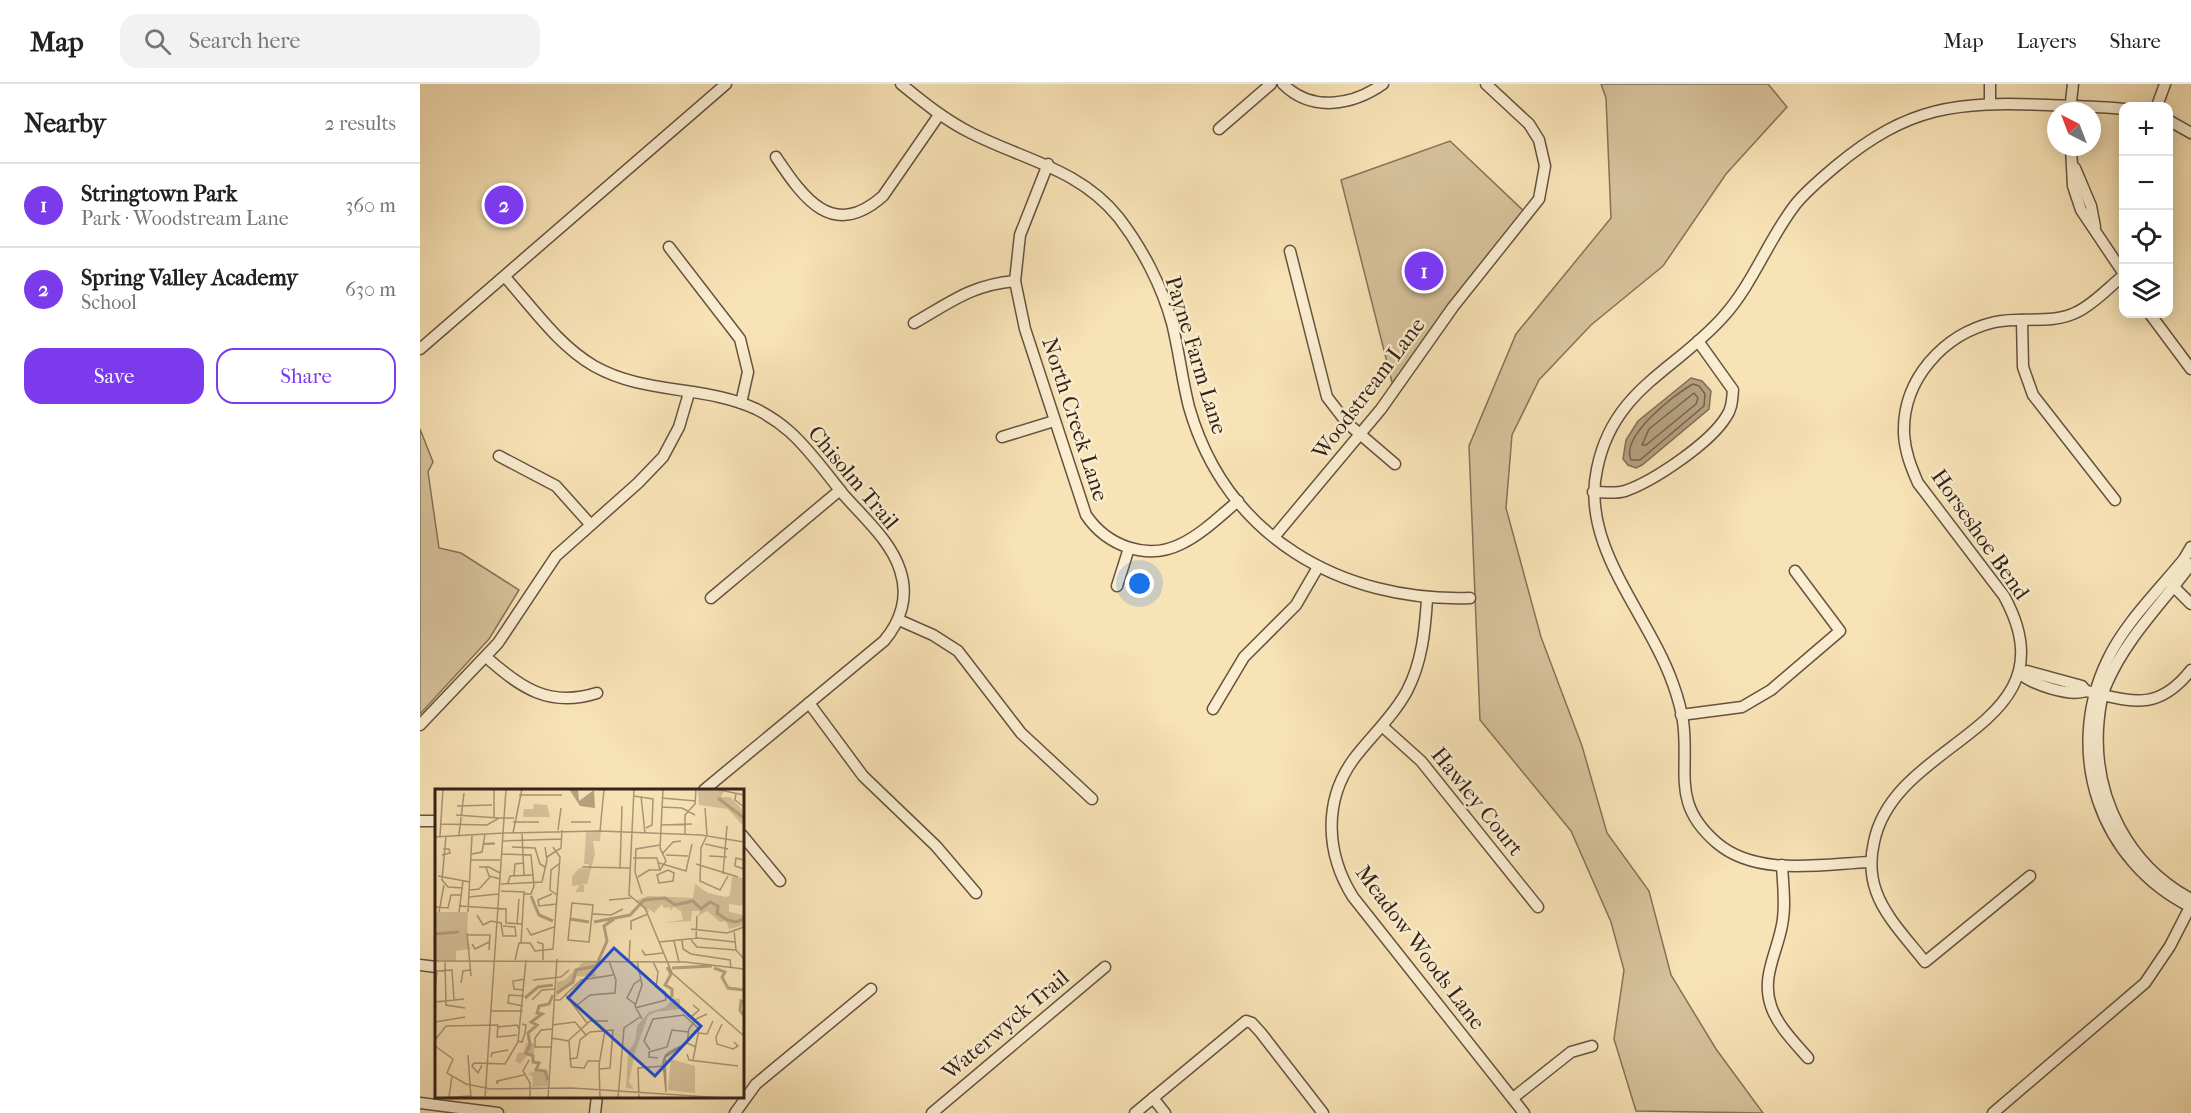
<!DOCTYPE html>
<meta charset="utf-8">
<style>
:root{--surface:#fff;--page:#f2f2f2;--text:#202124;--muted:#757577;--line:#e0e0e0;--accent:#7c3aed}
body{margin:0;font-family:"IM FELL French Canon",serif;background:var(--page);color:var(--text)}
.controls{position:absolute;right:18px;top:18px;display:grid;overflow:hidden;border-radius:12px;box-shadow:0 3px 15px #0003}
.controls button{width:54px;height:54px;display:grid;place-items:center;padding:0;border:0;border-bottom:2px solid var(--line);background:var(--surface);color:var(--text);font:30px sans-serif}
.compass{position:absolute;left:1627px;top:18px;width:54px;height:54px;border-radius:50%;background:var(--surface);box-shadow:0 3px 15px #0003;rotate:318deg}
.you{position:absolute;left:720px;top:500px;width:21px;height:21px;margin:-15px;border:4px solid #fff;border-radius:50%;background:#1a73e8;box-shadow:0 0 0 9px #1a73e833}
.badge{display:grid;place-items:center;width:39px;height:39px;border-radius:50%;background:var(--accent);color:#fff;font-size:20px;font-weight:700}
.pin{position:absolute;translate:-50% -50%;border:3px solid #fff;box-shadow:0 2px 6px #0006}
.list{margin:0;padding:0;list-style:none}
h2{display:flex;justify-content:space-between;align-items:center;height:78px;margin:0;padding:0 24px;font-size:26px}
h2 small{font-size:20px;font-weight:400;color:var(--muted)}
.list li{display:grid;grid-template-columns:39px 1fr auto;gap:18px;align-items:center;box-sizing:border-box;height:84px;padding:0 24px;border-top:2px solid var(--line)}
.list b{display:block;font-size:22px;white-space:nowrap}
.list p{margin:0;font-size:20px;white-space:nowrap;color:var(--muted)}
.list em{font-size:20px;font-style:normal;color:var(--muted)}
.actions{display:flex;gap:12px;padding:18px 24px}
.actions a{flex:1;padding:14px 0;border:2px solid var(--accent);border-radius:18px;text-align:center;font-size:21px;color:var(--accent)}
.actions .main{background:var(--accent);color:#fff}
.icon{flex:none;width:33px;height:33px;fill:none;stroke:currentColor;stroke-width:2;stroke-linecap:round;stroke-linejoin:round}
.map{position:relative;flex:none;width:1771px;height:1029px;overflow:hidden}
header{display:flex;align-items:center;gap:36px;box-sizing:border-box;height:84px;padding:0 30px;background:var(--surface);border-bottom:2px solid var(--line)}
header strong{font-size:28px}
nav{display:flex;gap:33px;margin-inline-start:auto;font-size:21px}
.search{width:420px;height:54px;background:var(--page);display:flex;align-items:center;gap:15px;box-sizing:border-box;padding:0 21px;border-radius:18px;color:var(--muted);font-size:22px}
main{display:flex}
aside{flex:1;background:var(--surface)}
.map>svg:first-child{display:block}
.green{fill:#d7c29b;stroke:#86725a;stroke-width:1.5}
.water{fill:#b6a181;stroke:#836e57;stroke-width:1.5}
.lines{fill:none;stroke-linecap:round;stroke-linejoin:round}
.shore{stroke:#76624d;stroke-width:1.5}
.minor-casing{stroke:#665240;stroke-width:13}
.minor{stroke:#faedd0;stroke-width:10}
.labels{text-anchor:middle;stroke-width:5;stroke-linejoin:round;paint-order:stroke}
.street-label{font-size:22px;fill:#362219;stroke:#faedd0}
.inset-river{fill:none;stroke:#b6a181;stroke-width:3}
.inset-road{fill:none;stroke:#aa9677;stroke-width:1.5}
.view{fill:#1d4ed8;fill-opacity:0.15;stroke:#1d4ed8;stroke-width:3}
.inset-edge{fill:none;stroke:#362219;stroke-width:3}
</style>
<header>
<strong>Map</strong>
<div class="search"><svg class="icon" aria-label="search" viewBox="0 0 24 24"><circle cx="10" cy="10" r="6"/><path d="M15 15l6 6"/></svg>Search here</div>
<nav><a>Map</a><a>Layers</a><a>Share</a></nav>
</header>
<main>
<aside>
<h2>Nearby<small>2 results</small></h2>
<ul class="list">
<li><span class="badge">1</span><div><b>Stringtown Park</b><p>Park · Woodstream Lane</p></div><em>360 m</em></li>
<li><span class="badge">2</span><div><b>Spring Valley Academy</b><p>School</p></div><em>630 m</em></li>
</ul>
<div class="actions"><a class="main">Save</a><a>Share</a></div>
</aside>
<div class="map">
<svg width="1771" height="1029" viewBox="0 0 1771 1029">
<rect width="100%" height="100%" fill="#f8e3b6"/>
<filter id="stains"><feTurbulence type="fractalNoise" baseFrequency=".00333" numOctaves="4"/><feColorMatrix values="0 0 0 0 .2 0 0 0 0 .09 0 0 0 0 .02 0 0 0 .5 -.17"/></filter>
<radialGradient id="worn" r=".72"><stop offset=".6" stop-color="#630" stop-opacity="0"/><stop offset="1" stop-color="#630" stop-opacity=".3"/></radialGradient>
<g class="green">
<path d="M1181,0H1348L1367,23L1306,90L1243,182L1171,241L1119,296L1092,351L1086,424L1121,553L1162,662L1187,749L1229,807L1251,891L1296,965L1343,1029L1216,1027L1194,955L1204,886L1191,838L1151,747L1060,636L1049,362L1096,250L1191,134L1186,14Z"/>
<path d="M1030,57L1108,131L974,306L921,96Z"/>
<path d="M0,345L13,378L8,388L19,464L41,469L99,506L69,555L0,630Z"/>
</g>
<path class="water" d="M1271,294L1282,297L1291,307L1289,325L1222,381L1216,384L1208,381L1203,375L1206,356L1218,337Z"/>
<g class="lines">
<g class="shore">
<path d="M1273,300L1279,302L1285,310L1284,322L1220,376H1211C1200,352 1255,310 1273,300Z"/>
<path d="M1274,309L1278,314L1276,320L1226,361H1222L1229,345Z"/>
</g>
<defs>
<g id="minor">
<path d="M481,0C503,18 525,36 551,49C604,76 660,85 699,134C722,164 742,202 752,239C759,267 762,296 769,323C806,453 921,518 1050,514"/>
<path d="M863,0C892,29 933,21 963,0"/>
<path d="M1570,0V18"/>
<path d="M1737,22L1745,0"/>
<path d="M1650,27L1653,0"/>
<path d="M1748,36L1771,49"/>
<path d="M799,45L851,0"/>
<path d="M1651,63L1653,102L1661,126L1704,190"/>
<path d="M356,73C383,113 412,157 463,112L519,31"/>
<path d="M628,80L600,151L595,197L605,245L666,431C687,462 727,477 761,460C782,450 800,432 818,417"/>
<path d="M1655,84L1671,122L1675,143"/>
<path d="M249,163L320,255L328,288L321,319"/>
<path d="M870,167L907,313L927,339L975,380"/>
<path d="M85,193C113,224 138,261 174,282C225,311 285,301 336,325C348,331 360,339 370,348C390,366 406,389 423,410C443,433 471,457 480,486C489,512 481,537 464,557L284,706"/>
<path d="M1730,230L1771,285"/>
<path d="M1602,236L1603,283L1613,311L1695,416"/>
<path d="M494,239C531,218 551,201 595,197"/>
<path d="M0,265L306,0"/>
<path d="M582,353L634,337"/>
<path d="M79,372L136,402L170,440"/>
<path d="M1173,408C1183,408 1196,410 1205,407C1234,397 1290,359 1306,333C1312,325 1312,316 1313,306L1278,257"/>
<path d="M854,453L961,325L1033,223L1119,115L1125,82L1119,56L1109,40L1066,0"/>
<path d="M1771,463L1764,475C1738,507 1704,540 1687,577C1643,669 1680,778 1771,823"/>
<path d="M1771,480C1742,520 1707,553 1687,599C1681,612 1679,629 1678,644C1674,714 1708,781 1771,815"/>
<path d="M1750,499L1771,520"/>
<path d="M697,502L709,464"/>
<path d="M291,514L420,406"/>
<path d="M1007,515C1005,547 1002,578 987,607C973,633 950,653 933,676C903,718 906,770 933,813L1104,1029"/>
<path d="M479,536L513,551L538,567L601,649L672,715"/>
<path d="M66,573C101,604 129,624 177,609"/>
<path d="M1599,589L1607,587L1662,602L1666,607"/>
<path d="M1599,589C1613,601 1650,613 1666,607"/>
<path d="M1666,607C1711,617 1737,629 1771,586"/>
<path d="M389,619L443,692L516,762L556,809"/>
<path d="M793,625L824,573L876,521L898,483"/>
<path d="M1261,631L1322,623L1351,606L1420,547L1375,487"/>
<path d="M0,641L78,559L136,472L218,399L243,373L259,343L269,309"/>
<path d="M962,642L1001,677L1118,823"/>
<path d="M0,737H16"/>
<path d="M322,751L360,797"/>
<path d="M1450,778C1402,780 1337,793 1297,759C1250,719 1270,687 1263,637C1261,625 1257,611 1253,600C1228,529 1160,462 1177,385C1193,305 1255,287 1303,233C1333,200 1348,156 1375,121C1386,107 1402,94 1416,82C1488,22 1537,17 1628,21C1653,22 1678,22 1704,25"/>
<path d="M1362,781C1363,801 1366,822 1362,841C1357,869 1341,893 1351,922C1357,941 1375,959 1388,974"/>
<path d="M1610,792L1505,878C1488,856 1465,833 1456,807C1450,790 1450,775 1454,758C1475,653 1657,645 1584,512L1498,399C1491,383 1485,368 1484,350C1482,296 1523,250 1575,238C1601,232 1632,241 1657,228C1674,220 1689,203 1704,191"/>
<path d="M0,881L16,883"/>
<path d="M733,1014L745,1029"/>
<path d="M1093,1014L1151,968L1172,962"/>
<path d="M0,1019L78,1029"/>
<path d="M175,1029L177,1012"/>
<path d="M315,1029L336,1000L451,905"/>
<path d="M512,1029L685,883"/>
<path d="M715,1029L826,937L832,939L841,949L903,1029"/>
<path d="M1573,1029L1725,899L1750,862L1771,821"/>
</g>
</defs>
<use href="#minor" class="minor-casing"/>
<use href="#minor" class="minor"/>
</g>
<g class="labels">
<g class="street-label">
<text transform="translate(777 271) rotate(73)" y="8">Payne Farm Lane</text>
<text transform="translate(948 304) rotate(-53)" y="8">Woodstream Lane</text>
<text transform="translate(656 335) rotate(72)" y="8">North Creek Lane</text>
<text transform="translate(434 393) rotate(50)" y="8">Chisolm Trail</text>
<text transform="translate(1561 450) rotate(55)" y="8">Horseshoe Bend</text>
<text transform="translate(1058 717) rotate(51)" y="8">Hawley Court</text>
<text transform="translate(1001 863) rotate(53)" y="8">Meadow Woods Lane</text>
<text transform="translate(585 940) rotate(-40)" y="8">Waterwyck Trail</text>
</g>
</g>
<g transform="translate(15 705)">
<rect width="309" height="309" fill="#f8e3b6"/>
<path d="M263,0L289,2L286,8H295L309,22V38L293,20L264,16ZM99,15L112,16L115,28H88L89,20H98ZM151,42H166L165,52H158L160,65L152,95H145L149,96V103H140L145,96L137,97V88L144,79L153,80L154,75H149ZM297,88L309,89V117L294,115V123L309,126V136L294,140L291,132L285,133L272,122L263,127L265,122H257L256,132L227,134L248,131L246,122L239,118L235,122V118L229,119L227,115L219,124L213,119L214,124L200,112L213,107L258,109L260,95L273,104L291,108L295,106ZM0,123H33L32,148L36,160L21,162V172H0ZM149,172L164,173L159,182L161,188L142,187L121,208L122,193L130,191ZM237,209L245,210V220L220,223L213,227L200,263L194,293L199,300L191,299L193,263L200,252L202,237L214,223L231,218ZM91,254H99V266L92,267L85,275L80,272L83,264L89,263ZM236,270L260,277V304L233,301ZM113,281V297L97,298L98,288L93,284Z" fill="#d7c29b"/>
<path d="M134,0H143L144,12L159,1L160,19L145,17Z" fill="#b6a181"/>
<path class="inset-river" d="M283,9L309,29M96,107L104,126L118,132M135,130L154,133M159,133L195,126L209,111L230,109L240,116L258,112L266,120L275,113L283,117L282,124L292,131L301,133L309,130M0,145L24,143M232,178L236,185L230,196L237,200V208M237,179L277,177M279,179L290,183L287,188L293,199L309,201M122,204L138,193L141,181L161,177L172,152L169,137L179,130M90,209L103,198L118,196M309,214L306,212L305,221L309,227M113,291L110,282L101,281L104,274L98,273V267L91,264L95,256L93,244L102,236L96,233L107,225L102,224L104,217L114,215L118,206"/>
<path class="inset-road" d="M59,0V28M199,0L194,106L210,119L237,184L309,247M280,0L309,6M301,4L300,11L309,18M84,6H127M199,7L218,10L217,36L211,39M206,7L210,44M227,9L261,12M22,17L57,16M227,18L247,19L260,26M270,19L272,46L266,59L265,92L285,101L293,87M21,26L63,29M78,33H104M136,33H156M6,35L52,36L64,29H79M226,36L257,35M123,41L126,19M165,42L169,0M87,43L89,87M68,44L164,42L266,46L309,53M78,44L87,0M24,46L29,4M250,46V26L260,15L261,0M5,47L8,0M11,47L7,91L13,98L28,99M0,48L68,44M68,52L126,50M48,55L59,54V55H51M270,55L293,60M77,58L100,59L105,75L110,78M228,64L238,53L246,52M37,65L47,63L50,45M67,65L96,66L99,97L96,105H89M7,66L15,64L14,60H8M231,66L253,67M274,67L292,68M112,68L126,59L127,41M198,69H222L225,82M36,71H65M309,71L301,69L300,77L309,80M224,74L251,82L257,55M261,75L303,88M44,78H54L65,84M51,78L54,87L65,90M147,78L195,79M185,79L187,17M225,81L231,72L225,59L228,0M233,81L239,84L238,92L224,94L222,86ZM288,85L292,37M3,87L35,93M79,87L80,75L89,74M203,88L214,81H225M73,94L75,87L99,86M66,95L107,93L112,71L110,58M35,101L44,100L55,88M66,102L89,103L86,154M117,105L103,111L104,117L122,115M207,105L200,83L201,60L225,56M122,106L115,101L116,81L125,74M34,108L63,105M174,111L196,109M137,114L158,116L154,153L133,151ZM24,117L71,120V134L87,135M0,118L13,119L16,106H27M4,123L9,96M24,123L28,92M33,123L37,46M158,125L176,126L188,120M45,131L42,126L48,136L56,132L66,134L68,147H81L80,138L68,137M82,135L84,110M92,139L96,146L119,138M256,140L292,144L309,138M196,141V132L213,125M299,141L301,161L309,170M32,144L36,187M32,146H55L54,161M261,150L262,127M247,151L248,160L256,165L295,171L296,179M256,151L262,158L301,161M239,152L244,173M102,153L108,155V171M224,153L263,149L300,153M37,155L40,160L54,153M207,161L210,166L228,164M80,171L84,154H95L100,162L118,160L125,68L118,58M0,172L250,173L309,180M10,172L11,216L30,219M194,172L195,151M202,172L207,196L200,217L207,230M98,191L126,188L134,181M26,194L28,182L36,181M0,201L2,182L17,181L19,211M89,201L79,200L78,192L90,190M130,205L152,234M97,211L107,201L120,200M119,211H125L146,191L178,186M0,213L29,210M200,215L192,209L199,195L206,190M88,217L73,214L74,206L89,207M141,217L155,206L180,204L181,191L174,172M200,219L231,211L230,203L221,198L223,183L218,173M56,222H88M255,229L264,221L258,216M0,233L30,228M287,235L281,248L282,255L298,260L303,257L299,253M63,236L62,248L82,246M117,236L140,233L151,246M62,238L82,236L84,240M263,244L272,245L278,232M116,249L134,252L136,278L149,279L153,272H165M0,251L11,237L63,236M134,251L155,232H173M83,252L87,253L90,244L91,236L87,235M0,257L18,270L12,284L31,295L56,300L137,299L290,309M116,258H100V249L106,241L117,240M261,258L252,254L254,240L261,230L272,225M215,261L209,252L218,230L249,226L264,240L258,271M252,265L254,271L303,277M33,266L36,309M56,268L57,264L73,261M223,269L214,268V263L232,258L237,241L254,243M134,270L142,269L145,251L155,243L178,241L175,279L164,280M94,271L88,282L95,294V309M47,276L43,284L37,277L39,274L70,275L83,253L91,171M63,292L62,295V292L89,286M231,303L228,273L230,267L234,263L252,254L230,268L231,303M14,308L17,287M4,309L36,307M50,309L71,0M113,309L122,170M165,309L164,276L170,241M183,309L189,239L205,228M204,309L203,279L230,277"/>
<path class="view" d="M179,159L266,237L220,287L133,209Z"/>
<rect width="309" height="309" class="inset-edge"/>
</g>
<rect width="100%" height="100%" filter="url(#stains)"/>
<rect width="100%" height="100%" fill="url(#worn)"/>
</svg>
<div class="controls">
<button>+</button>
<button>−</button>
<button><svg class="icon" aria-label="locate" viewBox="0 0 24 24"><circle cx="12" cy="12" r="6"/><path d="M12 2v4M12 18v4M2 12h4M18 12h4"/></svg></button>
<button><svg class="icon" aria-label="layers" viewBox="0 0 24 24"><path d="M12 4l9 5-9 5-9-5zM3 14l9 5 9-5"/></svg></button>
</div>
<svg class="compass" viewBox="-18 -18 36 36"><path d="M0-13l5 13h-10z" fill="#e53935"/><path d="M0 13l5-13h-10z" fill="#757577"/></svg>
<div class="you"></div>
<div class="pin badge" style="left:1004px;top:187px">1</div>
<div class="pin badge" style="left:84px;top:121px">2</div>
</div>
</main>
